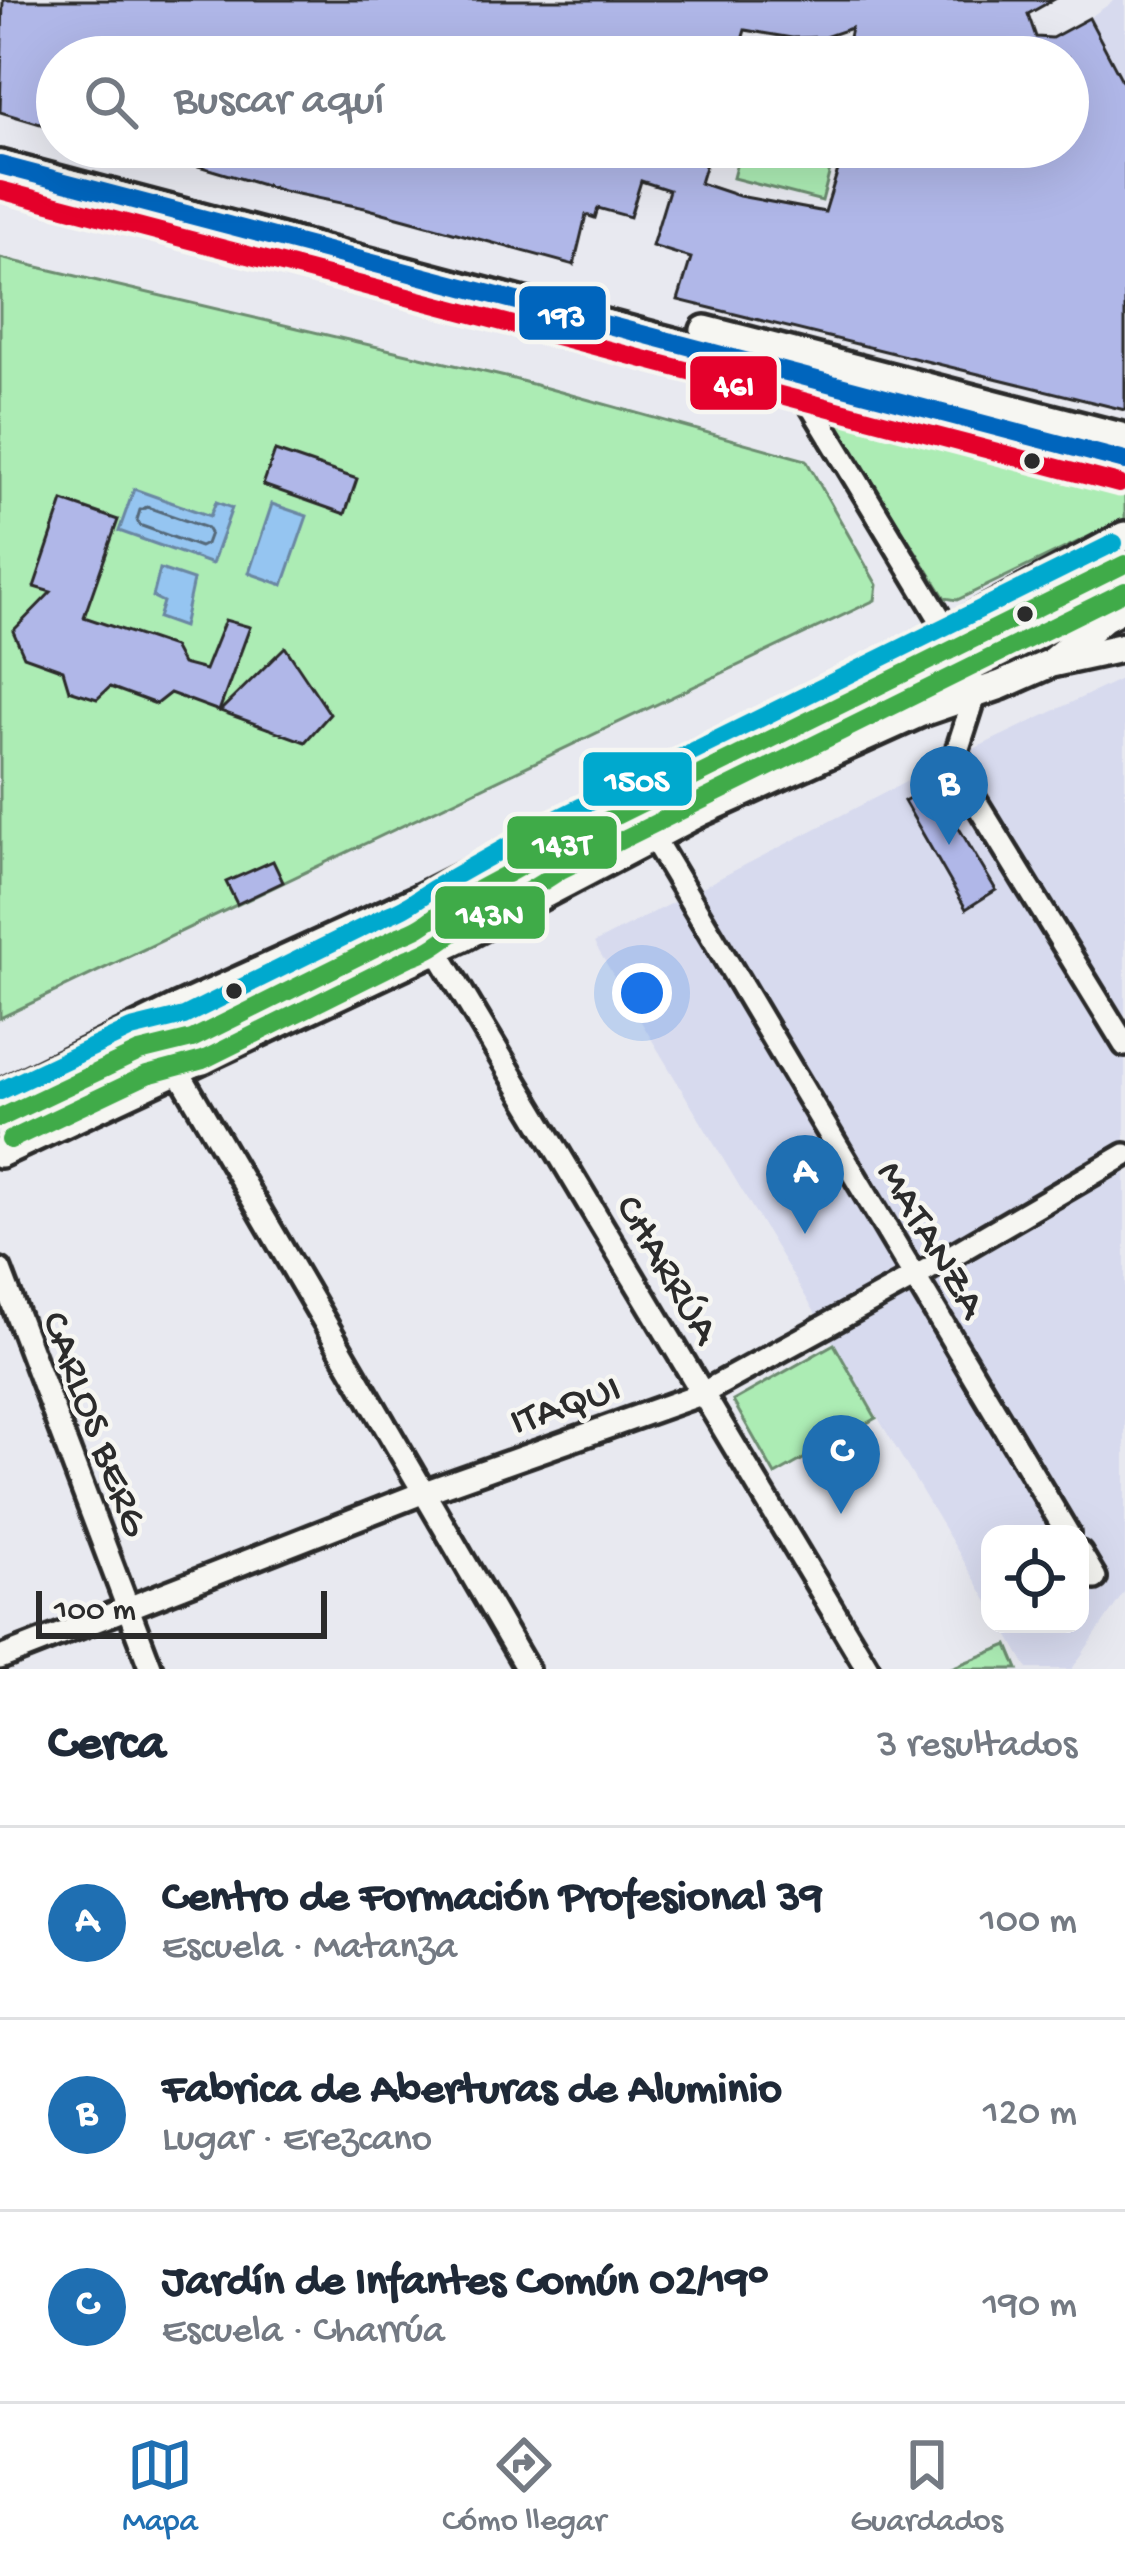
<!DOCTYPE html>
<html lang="es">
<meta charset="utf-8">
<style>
:root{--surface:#fff;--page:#f2f2f3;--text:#1f2937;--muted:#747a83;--line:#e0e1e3;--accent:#1f6fb2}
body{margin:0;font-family:"Gochi Hand",sans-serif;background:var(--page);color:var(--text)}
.controls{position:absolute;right:36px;bottom:36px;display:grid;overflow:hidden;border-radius:24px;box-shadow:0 12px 48px #0002}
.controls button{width:108px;height:108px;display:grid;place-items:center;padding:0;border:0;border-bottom:3px solid var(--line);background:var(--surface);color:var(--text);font:60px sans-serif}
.scale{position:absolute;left:36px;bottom:30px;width:291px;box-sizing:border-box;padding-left:12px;border:6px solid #2b2b2b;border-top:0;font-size:33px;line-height:42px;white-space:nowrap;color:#2b2b2b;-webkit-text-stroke:9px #f6f6f2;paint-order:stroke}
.you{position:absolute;left:642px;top:993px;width:42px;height:42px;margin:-30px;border:9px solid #fff;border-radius:50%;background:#1a73e8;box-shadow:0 0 0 18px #1a73e833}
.badge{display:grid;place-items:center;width:78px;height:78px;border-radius:50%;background:var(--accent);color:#fff;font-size:39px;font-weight:700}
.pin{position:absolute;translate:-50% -99px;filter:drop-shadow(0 3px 6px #0008)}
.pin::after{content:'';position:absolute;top:63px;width:42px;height:36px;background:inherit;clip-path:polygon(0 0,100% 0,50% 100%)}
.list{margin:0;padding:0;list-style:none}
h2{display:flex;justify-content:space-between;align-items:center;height:156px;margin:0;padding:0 48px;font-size:51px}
h2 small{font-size:39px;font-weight:400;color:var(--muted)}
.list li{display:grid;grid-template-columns:78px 1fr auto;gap:36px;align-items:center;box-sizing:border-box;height:192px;padding:0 48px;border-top:3px solid var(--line)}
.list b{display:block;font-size:45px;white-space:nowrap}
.list p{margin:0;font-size:39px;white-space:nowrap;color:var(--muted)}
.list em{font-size:39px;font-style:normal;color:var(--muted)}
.icon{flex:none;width:66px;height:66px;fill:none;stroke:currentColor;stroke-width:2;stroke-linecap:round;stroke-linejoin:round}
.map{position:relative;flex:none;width:1125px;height:1669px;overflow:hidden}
.search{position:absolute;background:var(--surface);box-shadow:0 12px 48px #0002;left:36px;right:36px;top:36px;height:132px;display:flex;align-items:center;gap:30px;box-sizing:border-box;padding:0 42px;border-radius:66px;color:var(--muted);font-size:45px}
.sheet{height:732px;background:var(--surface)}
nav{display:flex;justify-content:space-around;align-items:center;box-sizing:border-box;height:168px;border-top:3px solid var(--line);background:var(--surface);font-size:33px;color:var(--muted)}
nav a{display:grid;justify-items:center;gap:6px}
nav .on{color:var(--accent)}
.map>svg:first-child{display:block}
.built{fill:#d7daee}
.green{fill:#acecb4;stroke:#6c8c70;stroke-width:3}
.water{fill:#95c5f1;stroke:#6b87a2;stroke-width:3}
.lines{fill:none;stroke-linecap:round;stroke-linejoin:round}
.shore{stroke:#55697a;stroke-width:3}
.building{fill:#b0b7e8;stroke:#2b2b2b;stroke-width:3}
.minor-casing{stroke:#2b2b2b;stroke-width:30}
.major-casing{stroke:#2b2b2b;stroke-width:36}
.minor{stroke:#f6f6f2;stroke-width:21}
.major{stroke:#f6f6f2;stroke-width:27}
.bus-1-casing{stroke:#f6f6f2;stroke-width:27}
.bus-2-casing{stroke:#f6f6f2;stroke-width:27}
.bus-3-casing{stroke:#f6f6f2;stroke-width:27}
.bus-4-casing{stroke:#f6f6f2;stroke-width:27}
.bus-5-casing{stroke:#f6f6f2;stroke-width:27}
.bus-1{stroke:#3fab48;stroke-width:18}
.bus-2{stroke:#3fab48;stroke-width:18}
.bus-3{stroke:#00a9ce;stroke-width:18}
.bus-4{stroke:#0065bd;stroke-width:18}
.bus-5{stroke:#e4002b;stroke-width:18}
.bus-dot{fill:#2b2b2b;stroke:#f6f6f2;stroke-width:4.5}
.labels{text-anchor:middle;stroke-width:9;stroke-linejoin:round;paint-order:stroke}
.street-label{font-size:42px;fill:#2b2b2b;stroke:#f6f6f2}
.line-badge{stroke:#f6f6f2;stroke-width:4.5}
.badge-label{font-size:33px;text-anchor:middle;font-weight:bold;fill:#fff}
</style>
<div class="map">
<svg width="1125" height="1669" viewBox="0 0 1125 1669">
<rect width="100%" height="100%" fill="#e8e9f0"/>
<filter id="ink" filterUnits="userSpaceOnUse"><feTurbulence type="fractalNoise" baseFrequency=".00833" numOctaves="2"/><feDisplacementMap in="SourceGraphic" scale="24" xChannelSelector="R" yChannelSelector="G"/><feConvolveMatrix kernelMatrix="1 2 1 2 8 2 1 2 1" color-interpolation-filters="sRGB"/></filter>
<g filter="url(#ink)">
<g class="built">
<path d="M1115,0H1125V89L1089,18Z"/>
<path d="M1125,677V1591L1072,1669H1028L1002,1624H1080V1534H990V1605L594,943L925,772Z"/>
</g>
<g class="green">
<path d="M741,147H836L822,201L733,178Z"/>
<path d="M0,258L514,379L806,460L877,585L875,600L0,1018Z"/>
<path d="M849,411L1121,474L1125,479V519L957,600L945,598L839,429L837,415Z"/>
<path d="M1125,571V574L993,645L990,639Z"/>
<path d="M945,663L949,670L692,795L691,793Z"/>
<path d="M834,1344L876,1418L775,1475L733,1401Z"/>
<path d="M1008,1645L1018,1669H948H949Z"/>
</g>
<g class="water">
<path d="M134,489L210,516L216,502L232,508L212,564L119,531Z"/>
<path d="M272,504L307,516L283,585L249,573Z"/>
<path d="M160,569L193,580L183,627L158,618L163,602L153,597Z"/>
</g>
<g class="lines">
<path class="shore" d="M147,507L207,528L210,533L206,544L200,547L139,525L137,520L140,510Z"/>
</g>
<g class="building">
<path d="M3,0H1053L1028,14L1036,37L1052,38L1089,18L1125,86V410L678,300L691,258L652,246L669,190L641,181L630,217L598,208L595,218L586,215L574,265L365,208L283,191L151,152L152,147H711L700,183L739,196L825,212L845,147H1068V57H845L851,28L825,37L792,38L745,30L737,57H57V129L0,112Z"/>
<path d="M275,451L357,479L345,514L263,485Z"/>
<path d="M63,501L118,520L84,617L173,647L182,664L205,670L225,620L250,627L219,711L170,693L156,704L110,687L97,699L69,690L63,670L24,656L13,631L51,592L34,587Z"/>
<path d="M285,647L330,714L305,742L220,711Z"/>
<path d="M933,785L996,890L966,909L904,801Z"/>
<path d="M273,861L283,882L237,904L226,882Z"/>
</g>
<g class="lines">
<defs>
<g id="minor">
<path d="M792,374L967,663L976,692L958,748L957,771L1125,1045"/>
<path d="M630,791L654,839L1068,1534"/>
<path d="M415,901L436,949L868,1669"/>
<path d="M157,1020L177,1069L527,1669"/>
<path d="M0,1270L151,1669"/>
<path d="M1080,1553L1095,1578"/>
<path d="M0,1658L422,1493L701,1394L913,1278L1125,1155"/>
</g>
<g id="major">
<path d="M0,165L1125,461"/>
<path d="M705,330L1125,438"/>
<path d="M1054,660L1103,618L1125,606"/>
<path d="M0,1095L177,1009L415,901L949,631L1125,536"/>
<path d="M0,1153L462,937L700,812L919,713L1001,685L1051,663L1125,647"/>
</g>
</defs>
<use href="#minor" class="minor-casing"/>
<use href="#major" class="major-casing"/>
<use href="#minor" class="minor"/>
<use href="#major" class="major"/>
<defs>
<path id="bus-1" d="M0,1118L139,1052L192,1039L399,936C425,927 427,921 448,907C481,886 517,871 549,849L1125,564"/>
<path id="bus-2" d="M10,1140L147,1075L203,1060L408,958C439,948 442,938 467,925C499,907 531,891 561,870L1125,591"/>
<path id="bus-3" d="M0,1091L131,1029L184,1016L388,915C412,906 417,898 438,886C471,866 505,849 538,828L1114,543"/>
<path id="bus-4" d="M0,165L1125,461"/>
<path id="bus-5" d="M0,190L1119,484"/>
</defs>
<use href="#bus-1" class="bus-1-casing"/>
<use href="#bus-2" class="bus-2-casing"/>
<use href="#bus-3" class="bus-3-casing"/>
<use href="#bus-4" class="bus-4-casing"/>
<use href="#bus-5" class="bus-5-casing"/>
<use href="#bus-1" class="bus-1"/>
<use href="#bus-2" class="bus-2"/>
<use href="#bus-3" class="bus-3"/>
<use href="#bus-4" class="bus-4"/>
<use href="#bus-5" class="bus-5"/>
</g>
</g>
<g class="bus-dot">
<circle cx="1032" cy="461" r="10"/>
<circle cx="1025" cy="614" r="10"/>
<circle cx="234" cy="991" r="10"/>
</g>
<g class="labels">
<g class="street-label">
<text transform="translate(935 1237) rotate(59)" y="15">MATANZA</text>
<text transform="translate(671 1267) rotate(59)" y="15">CHARRÚA</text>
<text transform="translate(564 1401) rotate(-19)" y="15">ITAQUI</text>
<text transform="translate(99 1422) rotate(69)" y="15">CARLOS BERG</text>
</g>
</g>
<g class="line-badge">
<rect x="517" y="284" width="91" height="58" rx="12" fill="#0065bd"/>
<rect x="688" y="354" width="91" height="58" rx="12" fill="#e4002b"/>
<rect x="581" y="750" width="113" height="58" rx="12" fill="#00a9ce"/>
<rect x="505" y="814" width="114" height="57" rx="12" fill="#3fab48"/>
<rect x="433" y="884" width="114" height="57" rx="12" fill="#3fab48"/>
</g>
<g class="badge-label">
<text x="562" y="325">193</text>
<text x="734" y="394">46I</text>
<text x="637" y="790">150S</text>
<text x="562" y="854">143T</text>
<text x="490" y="924">143N</text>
</g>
</svg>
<div class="controls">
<button><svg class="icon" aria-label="locate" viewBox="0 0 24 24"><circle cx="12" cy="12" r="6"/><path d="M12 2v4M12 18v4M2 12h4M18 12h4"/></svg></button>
</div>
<div class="scale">100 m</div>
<div class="you"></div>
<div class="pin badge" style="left:805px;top:1234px">A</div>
<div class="pin badge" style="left:949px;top:845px">B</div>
<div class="pin badge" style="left:841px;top:1514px">C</div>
<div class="search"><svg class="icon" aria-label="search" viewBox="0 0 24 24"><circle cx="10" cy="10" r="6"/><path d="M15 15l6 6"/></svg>Buscar aquí</div>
</div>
<section class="sheet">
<h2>Cerca<small>3 resultados</small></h2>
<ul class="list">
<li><span class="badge">A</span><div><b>Centro de Formación Profesional 39</b><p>Escuela · Matanza</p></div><em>100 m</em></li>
<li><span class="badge">B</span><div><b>Fabrica de Aberturas de Aluminio</b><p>Lugar · Erezcano</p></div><em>120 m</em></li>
<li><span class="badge">C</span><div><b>Jardín de Infantes Común 02/19°</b><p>Escuela · Charrúa</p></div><em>190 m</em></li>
</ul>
</section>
<nav>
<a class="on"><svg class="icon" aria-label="map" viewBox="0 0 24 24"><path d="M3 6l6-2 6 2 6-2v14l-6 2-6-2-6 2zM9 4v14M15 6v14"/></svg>Mapa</a>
<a><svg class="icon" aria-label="directions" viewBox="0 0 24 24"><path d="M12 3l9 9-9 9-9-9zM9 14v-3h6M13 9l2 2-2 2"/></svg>Cómo llegar</a>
<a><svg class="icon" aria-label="saved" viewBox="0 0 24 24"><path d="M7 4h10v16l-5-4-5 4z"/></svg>Guardados</a>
</nav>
